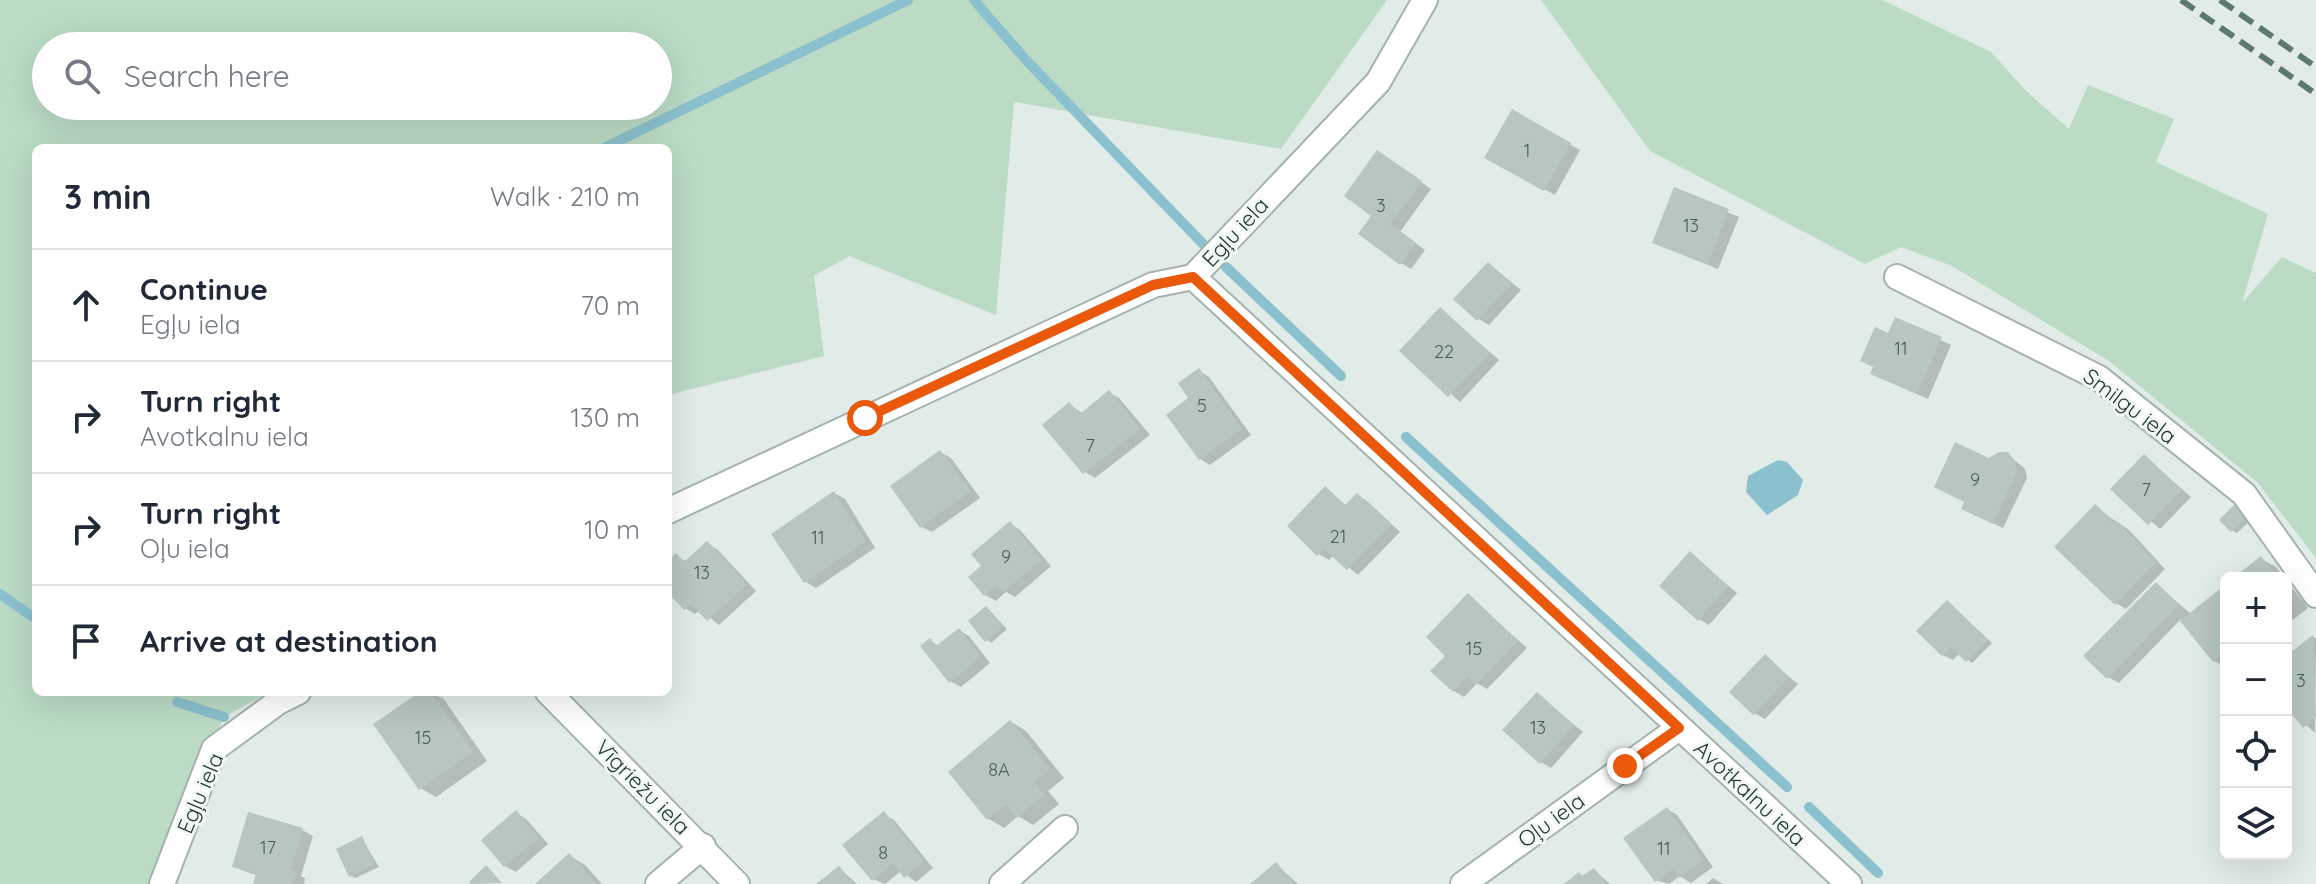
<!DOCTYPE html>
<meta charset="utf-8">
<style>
:root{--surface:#fff;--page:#f6f6f7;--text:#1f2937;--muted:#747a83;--line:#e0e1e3}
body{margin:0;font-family:Quicksand,sans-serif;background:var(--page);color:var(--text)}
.controls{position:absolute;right:24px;bottom:24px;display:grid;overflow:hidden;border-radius:12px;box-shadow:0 8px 32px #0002}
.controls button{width:72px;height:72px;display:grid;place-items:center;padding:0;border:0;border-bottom:2px solid var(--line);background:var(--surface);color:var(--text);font:40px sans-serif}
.stop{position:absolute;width:24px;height:24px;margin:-18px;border:6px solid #ea580c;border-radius:50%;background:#fff}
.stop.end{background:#ea580c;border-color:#fff;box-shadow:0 2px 8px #0008}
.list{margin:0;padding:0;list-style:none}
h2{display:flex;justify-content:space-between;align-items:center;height:104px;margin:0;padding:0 32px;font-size:34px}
h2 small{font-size:26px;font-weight:400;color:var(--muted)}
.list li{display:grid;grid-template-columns:52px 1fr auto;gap:24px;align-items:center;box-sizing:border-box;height:112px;padding:0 32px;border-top:2px solid var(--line)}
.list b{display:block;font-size:30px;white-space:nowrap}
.list p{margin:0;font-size:26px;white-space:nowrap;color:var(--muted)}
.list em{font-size:26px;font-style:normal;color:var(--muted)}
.icon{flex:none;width:44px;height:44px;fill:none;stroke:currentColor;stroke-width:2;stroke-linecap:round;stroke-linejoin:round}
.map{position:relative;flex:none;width:2316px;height:884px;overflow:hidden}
.search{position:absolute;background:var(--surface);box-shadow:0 8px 32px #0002;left:32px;top:32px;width:640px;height:88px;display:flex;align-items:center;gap:20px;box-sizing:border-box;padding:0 28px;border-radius:44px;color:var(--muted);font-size:30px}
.panel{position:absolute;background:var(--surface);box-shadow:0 8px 32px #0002;left:32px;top:144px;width:640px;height:552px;border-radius:12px}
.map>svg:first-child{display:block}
.green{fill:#bbdbc5;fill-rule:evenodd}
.water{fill:#8bc0ce}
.shadow{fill:#0003}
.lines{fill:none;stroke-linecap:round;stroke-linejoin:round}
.stream{stroke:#8bc0ce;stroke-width:10}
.building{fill:#b7c6c0}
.minor-casing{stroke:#a4b3ae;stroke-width:28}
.minor{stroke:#fff;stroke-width:24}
.rail{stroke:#5d7771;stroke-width:6;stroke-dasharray:16 8;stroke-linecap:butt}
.route{stroke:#ea580c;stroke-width:10}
.labels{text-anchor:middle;stroke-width:6;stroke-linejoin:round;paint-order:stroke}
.number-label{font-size:18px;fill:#475e58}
.street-label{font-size:22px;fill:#223b36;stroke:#f2f8f5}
</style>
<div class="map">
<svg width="2316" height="884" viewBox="0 0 2316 884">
<rect width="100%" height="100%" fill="#e1ebe7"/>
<g class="green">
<path d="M0,0H1387L1281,149L1014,102L996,315L849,256L814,276L824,356L668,395V148H36V692H269L224,717L153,884H0ZM46,46H658V106H46Z"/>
<path d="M1541,0H1882L1991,52L2026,91L2069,129L2088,85L2174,119L2156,162L2268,214L2242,303L2282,257L2316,273V558L2257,482L2109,361L1952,266L1901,247L1865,264L1650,151Z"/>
</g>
<path class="water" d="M1778,460L1787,462L1803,480L1798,495L1767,515L1746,492L1748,476Z"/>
<g class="shadow">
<path d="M1512,112L1580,150L1555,195L1487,158Z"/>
<path d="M1388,158L1431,189L1400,232L1425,250L1411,269L1401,263L1374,216Z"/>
<path d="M1675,190L1739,217L1718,269L1655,242Z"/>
<path d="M1489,264L1521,290L1489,325L1479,319Z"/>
<path d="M1441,310L1499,360L1460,402L1402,351Z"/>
<path d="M1896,319L1951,345L1928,399L1883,379L1889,335Z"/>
<path d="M1199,371L1209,377L1251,435L1210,465L1200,459L1191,399Z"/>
<path d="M1109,393L1119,398L1150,435L1095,478L1085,472L1069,404L1083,414Z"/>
<path d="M940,452L951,458L980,498L932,532L922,527Z"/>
<path d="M2007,454L2025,469L2027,478L2003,528L1974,514L1967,502L1989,461Z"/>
<path d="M2144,456L2191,497L2160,529L2113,489Z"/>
<path d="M1325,488L1347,506L1357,495L1367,501L1400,532L1358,575L1334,555L1329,560L1319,554Z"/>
<path d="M834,493L845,499L875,548L816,588L806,582Z"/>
<path d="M2095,507L2129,530L2165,569L2126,609L2116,603Z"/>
<path d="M2241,508L2252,519L2237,533L2232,530Z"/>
<path d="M1010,524L1020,530L1051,566L1015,597L1006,592L996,601L985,595L984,566Z"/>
<path d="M708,544L718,550L756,591L719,625L700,610L695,614L685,608L668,590V563L676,556L687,562Z"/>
<path d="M1690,554L1737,593L1709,625L1699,619Z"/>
<path d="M2261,559L2276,567L2285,578H2237Z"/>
<path d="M2286,580L2308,608L2286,625Z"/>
<path d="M2156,584L2191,614L2226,586V667L2214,661L2181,619L2119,683L2108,677Z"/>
<path d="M1468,596L1527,648L1487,689L1477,683L1464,697L1454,691L1448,656Z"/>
<path d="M1948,602L1992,643L1972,663L1960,653L1953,660L1943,655Z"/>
<path d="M986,608L1007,629L991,643L987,640Z"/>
<path d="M959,630L969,636L990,663L961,687L950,681L930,641L939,646Z"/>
<path d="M2313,637L2316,638L2315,733L2294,714L2286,715V658Z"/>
<path d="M1765,657L1798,684L1765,719L1754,713Z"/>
<path d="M423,692L443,698L487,761L436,797L420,788Z"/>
<path d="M1537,694L1583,732L1551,768L1541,762Z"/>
<path d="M1011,722L1026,731L1064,778L1048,791L1059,804L1033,825L1018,816L1004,828L989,819L951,772Z"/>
<path d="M1667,809L1677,815L1713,867L1691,883L1680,876L1669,884L1656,880Z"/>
<path d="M516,813L526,819L548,844L516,872L505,866Z"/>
<path d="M884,814L894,820L933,868L916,882L901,871L885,884L873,879Z"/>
<path d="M302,830L313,836L301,876L305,878L304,884H255L258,876L234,867Z"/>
<path d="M362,839L379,867L355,878L350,875Z"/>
<path d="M570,856L585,865L602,884H538Z"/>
<path d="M1277,865L1298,884H1253Z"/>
<path d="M839,868L857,884H819Z"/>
<path d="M1594,870L1610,884H1567L1584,878Z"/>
<path d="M1713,878L1723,884H1706Z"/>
</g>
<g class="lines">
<g class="stream">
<path d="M974,0L1026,60L1205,246"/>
<path d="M604,148L908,0"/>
<path d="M1226,267L1341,376"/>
<path d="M1406,437L1787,787"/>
<path d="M0,594L36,619"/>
<path d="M177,702L224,717"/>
<path d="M1809,807L1878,873"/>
</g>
</g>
<g class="building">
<path d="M1512,109L1571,143L1544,191L1484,158Z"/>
<path d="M1377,150L1422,181L1391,224L1416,243L1400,265L1358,234L1371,216L1344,196Z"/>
<path d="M1674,187L1729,209L1708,265L1652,243Z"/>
<path d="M1488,262L1512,284L1477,321L1453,299Z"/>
<path d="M1440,307L1490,353L1448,397L1399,351Z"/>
<path d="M1895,317L1942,337L1917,394L1870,374L1873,367L1860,361L1875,327L1888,333Z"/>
<path d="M1199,368L1242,429L1199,460L1166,415L1188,398L1178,383Z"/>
<path d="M1109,390L1141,429L1083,474L1042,425L1069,402L1080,414Z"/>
<path d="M1955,442L1989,458L1999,452H2008L2015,461L2017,472L1993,524L1961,509L1964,502L1934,487Z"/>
<path d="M940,450L971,491L920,528L890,486Z"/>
<path d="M2144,454L2182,490L2148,525L2110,489Z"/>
<path d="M1325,486L1345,505L1357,493L1391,525L1347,570L1324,549L1317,556L1287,526Z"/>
<path d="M834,491L866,542L804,583L771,534Z"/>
<path d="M2236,503L2248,515L2231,532L2219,520Z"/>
<path d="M2095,504L2116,524L2118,522L2156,562L2115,605L2054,547Z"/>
<path d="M1010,521L1042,560L1003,592L997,585L984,596L968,577L981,566L971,554Z"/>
<path d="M707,541L747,584L707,621L691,604L684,610L668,593V561L676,553L684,562Z"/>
<path d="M1690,551L1728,586L1698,621L1659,586Z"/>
<path d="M2261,556L2278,578H2233Z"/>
<path d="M2156,582L2179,605L2107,679L2083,656Z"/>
<path d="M2226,584V652L2213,662L2180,621Z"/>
<path d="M1468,593L1518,641L1476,685L1467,677L1453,692L1430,671L1445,656L1426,637Z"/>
<path d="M1947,600L1988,640L1966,662L1951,647L1942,656L1916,631Z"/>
<path d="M986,606L1004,626L985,642L968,621Z"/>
<path d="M959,628L981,657L949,683L920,646L930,638L936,646Z"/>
<path d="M2313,635L2316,718L2303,728L2286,707V656Z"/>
<path d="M1765,654L1789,677L1753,715L1729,692Z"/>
<path d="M420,692H431L473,752L419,790L373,724Z"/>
<path d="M1537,692L1574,725L1540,764L1502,730Z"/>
<path d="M1010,720L1050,769L1034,782L1045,795L1016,818L1006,805L987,820L948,772Z"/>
<path d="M1667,807L1704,860L1679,878L1673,869L1655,882L1623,838Z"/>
<path d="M516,810L539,838L504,867L481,840Z"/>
<path d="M884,811L924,861L904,878L893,864L872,881L842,845Z"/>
<path d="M248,812L303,828L291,870L296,871L292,884H253L256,874L232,867Z"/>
<path d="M362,836L375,864L349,877L336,849Z"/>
<path d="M569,853L597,884H535Z"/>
<path d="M1276,862L1294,884H1250Z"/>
<path d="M486,865L502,883L471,884L469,882Z"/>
<path d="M839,866L854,884H816Z"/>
<path d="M1594,868L1606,884H1564L1579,872L1582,876Z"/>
</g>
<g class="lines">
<defs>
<g id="minor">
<path d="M1193,277L1849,884"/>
<path d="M1897,277L2099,378L2244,494L2316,595"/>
<path d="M668,511L1153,285L1193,277L1378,82L1425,0"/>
<path d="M548,692L737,884"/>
<path d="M162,884L214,749L278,702L298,692"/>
<path d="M658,884L703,846"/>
<path d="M1002,884L1065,828"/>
<path d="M1463,884L1679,728"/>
</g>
</defs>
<use href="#minor" class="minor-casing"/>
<use href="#minor" class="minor"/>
<g class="rail">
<path d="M2181,0L2316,94"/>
<path d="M2220,0L2316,67"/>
</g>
</g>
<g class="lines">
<path class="route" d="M865,418L1153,285L1193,277L1679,728L1625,766"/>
</g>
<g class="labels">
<g class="number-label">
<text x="1527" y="157">1</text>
<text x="1381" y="212">3</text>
<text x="1691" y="232">13</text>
<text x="1901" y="355">11</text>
<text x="1444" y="358">22</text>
<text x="1202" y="412">5</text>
<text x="1090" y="452">7</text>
<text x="1975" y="486">9</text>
<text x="2146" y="496">7</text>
<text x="1338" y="543">21</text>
<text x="818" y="544">11</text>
<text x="1006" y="563">9</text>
<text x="702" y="579">13</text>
<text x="1474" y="655">15</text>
<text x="2301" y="687">3</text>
<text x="1538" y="734">13</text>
<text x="423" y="744">15</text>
<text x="999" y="776">8A</text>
<text x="268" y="854">17</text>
<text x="1664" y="855">11</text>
<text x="883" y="859">8</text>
</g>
<g class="street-label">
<text transform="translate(1235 232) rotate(-47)" y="8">Egļu iela</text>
<text transform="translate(2130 406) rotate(37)" y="8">Smilgu iela</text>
<text transform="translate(643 787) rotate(45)" y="8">Vīgriežu iela</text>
<text transform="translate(200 793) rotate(-67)" y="8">Egļu iela</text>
<text transform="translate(1750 793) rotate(43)" y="8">Avotkalnu iela</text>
<text transform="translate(1551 820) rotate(-36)" y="8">Oļu iela</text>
</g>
</g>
</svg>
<div class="controls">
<button>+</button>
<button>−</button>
<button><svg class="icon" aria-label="locate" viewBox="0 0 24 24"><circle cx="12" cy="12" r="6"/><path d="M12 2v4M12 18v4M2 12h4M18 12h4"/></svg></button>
<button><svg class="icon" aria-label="layers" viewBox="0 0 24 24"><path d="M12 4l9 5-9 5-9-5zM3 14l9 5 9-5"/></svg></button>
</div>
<div class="stop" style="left:865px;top:418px"></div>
<div class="stop end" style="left:1625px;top:766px"></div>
<div class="search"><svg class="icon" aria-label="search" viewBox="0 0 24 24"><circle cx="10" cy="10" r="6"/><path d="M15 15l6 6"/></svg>Search here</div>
<section class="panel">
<h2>3 min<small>Walk · 210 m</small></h2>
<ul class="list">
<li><svg class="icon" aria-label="ahead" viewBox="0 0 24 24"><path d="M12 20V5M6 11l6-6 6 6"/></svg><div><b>Continue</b><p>Egļu iela</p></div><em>70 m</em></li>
<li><svg class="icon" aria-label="right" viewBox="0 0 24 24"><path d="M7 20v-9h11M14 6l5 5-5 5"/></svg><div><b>Turn right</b><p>Avotkalnu iela</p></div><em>130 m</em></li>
<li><svg class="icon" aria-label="right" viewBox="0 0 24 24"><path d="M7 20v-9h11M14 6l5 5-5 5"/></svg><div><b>Turn right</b><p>Oļu iela</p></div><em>10 m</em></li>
<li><svg class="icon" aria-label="arrive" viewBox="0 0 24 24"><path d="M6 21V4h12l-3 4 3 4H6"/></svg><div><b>Arrive at destination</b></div></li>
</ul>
</section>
</div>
